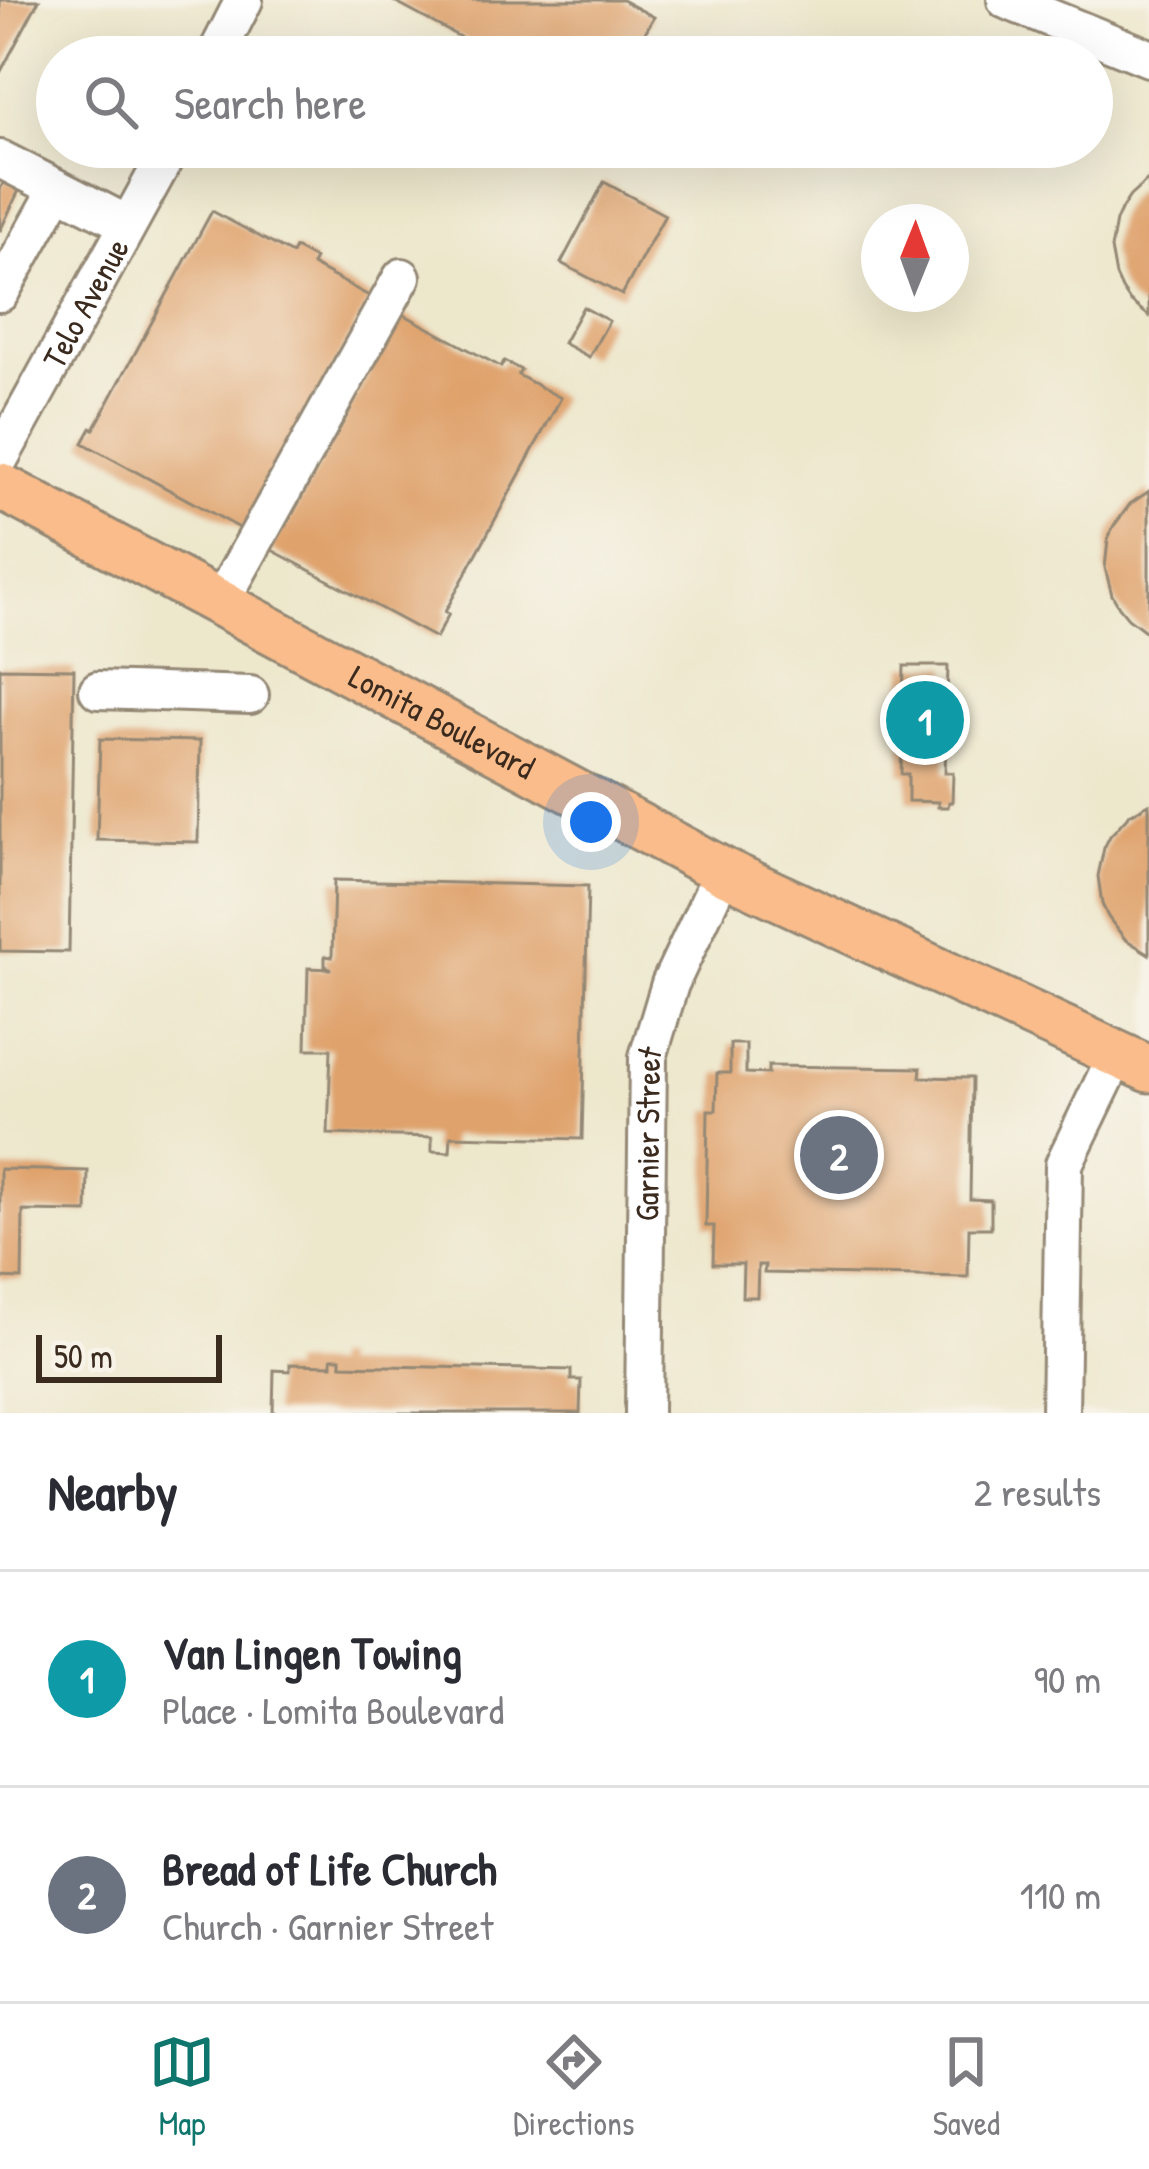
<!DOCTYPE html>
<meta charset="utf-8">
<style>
:root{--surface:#fff;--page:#f2f2f3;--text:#2b2b33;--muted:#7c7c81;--line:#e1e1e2;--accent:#0f766e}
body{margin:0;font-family:"Patrick Hand",sans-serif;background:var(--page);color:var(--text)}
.compass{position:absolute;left:861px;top:204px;width:108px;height:108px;border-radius:50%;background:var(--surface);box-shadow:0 12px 48px #0002;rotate:1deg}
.scale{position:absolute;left:36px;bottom:30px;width:186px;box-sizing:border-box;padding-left:12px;border:6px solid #3b2a1e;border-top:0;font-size:33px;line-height:42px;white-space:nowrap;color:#3b2a1e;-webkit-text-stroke:9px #f7f3e8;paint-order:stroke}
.you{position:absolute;left:591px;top:822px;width:42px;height:42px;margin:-30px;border:9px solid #fff;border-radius:50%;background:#1a73e8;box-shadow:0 0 0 18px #1a73e833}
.badge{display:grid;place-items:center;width:78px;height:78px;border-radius:50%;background:var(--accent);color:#fff;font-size:39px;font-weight:700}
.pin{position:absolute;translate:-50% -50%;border:6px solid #fff;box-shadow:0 3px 12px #0006}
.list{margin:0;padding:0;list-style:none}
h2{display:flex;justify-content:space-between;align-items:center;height:156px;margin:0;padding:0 48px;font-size:51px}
h2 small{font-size:39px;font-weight:400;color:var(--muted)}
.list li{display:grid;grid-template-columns:78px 1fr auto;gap:36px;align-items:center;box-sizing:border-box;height:216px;padding:0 48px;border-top:3px solid var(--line)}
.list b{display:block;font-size:45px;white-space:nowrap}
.list p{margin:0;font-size:39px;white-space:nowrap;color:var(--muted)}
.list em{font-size:39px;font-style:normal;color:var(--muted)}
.icon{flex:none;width:66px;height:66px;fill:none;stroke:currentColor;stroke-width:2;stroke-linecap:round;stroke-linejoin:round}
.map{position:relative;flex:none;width:1149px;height:1413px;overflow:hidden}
.search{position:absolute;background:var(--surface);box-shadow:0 12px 48px #0002;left:36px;right:36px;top:36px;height:132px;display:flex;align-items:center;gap:30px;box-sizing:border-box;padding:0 42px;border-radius:66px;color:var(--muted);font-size:45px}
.sheet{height:588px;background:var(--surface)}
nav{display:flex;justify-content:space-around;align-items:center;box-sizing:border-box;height:168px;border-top:3px solid var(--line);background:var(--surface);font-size:33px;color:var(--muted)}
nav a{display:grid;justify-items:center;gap:6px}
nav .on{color:var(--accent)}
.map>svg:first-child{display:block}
.building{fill:#dfa26c}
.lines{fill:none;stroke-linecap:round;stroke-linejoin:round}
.minor-casing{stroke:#948875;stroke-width:42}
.major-casing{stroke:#948875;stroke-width:51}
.minor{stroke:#fff;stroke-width:36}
.major{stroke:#f9bc8a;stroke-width:45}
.labels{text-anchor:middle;stroke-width:12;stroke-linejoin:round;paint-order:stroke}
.street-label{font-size:33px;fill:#3b2a1e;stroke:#f7f3e8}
</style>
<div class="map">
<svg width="1149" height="1413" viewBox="0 0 1149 1413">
<rect width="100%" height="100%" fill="#f7f3e8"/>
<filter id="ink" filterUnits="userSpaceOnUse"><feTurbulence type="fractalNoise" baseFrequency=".00833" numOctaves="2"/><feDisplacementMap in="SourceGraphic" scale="24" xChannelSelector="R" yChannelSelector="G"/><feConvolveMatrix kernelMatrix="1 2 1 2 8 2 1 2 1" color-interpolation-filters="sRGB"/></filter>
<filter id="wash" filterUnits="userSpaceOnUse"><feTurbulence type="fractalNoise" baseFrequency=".004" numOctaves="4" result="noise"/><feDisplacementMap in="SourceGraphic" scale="48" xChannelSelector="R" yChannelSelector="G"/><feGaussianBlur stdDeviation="2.7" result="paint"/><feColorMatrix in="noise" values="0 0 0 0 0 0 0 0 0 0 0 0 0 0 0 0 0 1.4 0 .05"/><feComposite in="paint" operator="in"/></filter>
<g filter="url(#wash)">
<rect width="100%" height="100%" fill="#ede7cc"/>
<g id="blocks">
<g class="building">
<path d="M0,0H39L0,73Z"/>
<path d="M391,0H622L654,17L636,48L642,51L639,57H497Z"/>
<path d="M6,178L21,186L0,231V189Z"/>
<path d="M1149,179V316L1130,301L1122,289L1116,276L1111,249L1116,221L1122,208L1130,196Z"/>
<path d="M604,182L665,215L622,295L561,263Z"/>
<path d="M212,211L292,254L295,248L315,259L312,265L371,297L247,532L83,443L91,428L94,429Z"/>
<path d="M583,307L609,321L589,357L563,343Z"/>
<path d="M401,313L501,367L504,361L521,370L518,375L561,398L445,612L449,614L436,638L270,549L283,524L286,526Z"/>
<path d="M1149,491V634L1128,618L1119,607L1112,595L1105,568L1108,540L1113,527L1130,504Z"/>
<path d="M904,666H948L945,773H953L952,802H949L948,807H938V802L908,801V774H901Z"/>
<path d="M0,668L74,669L69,952L0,951Z"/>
<path d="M100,739L200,741L198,842L97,840Z"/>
<path d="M1149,804V954L1125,939L1108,917L1102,904L1098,876L1104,848L1110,836L1129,815Z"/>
<path d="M334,880L588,886L582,1139L451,1136L450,1152L432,1151V1137L328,1134L331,1049H306L308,968L332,969L325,966V956L332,957Z"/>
<path d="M730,1044H746V1073L768,1074V1066L921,1068L920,1077L972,1078L970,1199L991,1200V1228H969L968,1277L764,1273L765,1265H758L757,1297H742L743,1264H713L714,1226H706L708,1110H716L717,1073H730Z"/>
<path d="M0,1169L88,1171L87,1212L23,1211L22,1279L0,1278Z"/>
<path d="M332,1358H341V1365L571,1370V1380H581L580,1413H273L274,1370L290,1371V1364L332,1365Z"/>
</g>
</g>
</g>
<g filter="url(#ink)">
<use href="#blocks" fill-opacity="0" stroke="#948875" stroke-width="3"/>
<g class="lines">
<defs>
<g id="minor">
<path d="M1006,0L1149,58"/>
<path d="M215,57L244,0"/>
<path d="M0,159L127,224"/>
<path d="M0,293L58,189"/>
<path id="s1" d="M0,458L171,147"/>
<path d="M220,603L402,277"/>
<path d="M98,690L250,695"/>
<path id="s2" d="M644,1413L648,1057L670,984L723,871"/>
<path d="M1060,1413L1064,1164L1118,1052"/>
</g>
<g id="major">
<path id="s3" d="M0,486L723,871L1149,1069"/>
</g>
</defs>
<use href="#minor" class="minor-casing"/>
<use href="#major" class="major-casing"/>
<use href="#minor" class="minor"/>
<use href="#major" class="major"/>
</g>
</g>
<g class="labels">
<g class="street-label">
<text dy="12" stroke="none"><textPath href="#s1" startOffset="177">Telo Avenue</textPath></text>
<text dy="12" stroke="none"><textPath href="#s3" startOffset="501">Lomita Boulevard</textPath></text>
<text dy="12" stroke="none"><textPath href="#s2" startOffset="279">Garnier Street</textPath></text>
</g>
</g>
</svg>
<svg class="compass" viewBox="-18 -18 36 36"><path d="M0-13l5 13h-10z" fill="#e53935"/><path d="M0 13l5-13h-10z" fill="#7c7c81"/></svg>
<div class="scale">50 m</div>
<div class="you"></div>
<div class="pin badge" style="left:925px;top:720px;background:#0f9aa8">1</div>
<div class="pin badge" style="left:839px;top:1155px;background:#6b7280">2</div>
<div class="search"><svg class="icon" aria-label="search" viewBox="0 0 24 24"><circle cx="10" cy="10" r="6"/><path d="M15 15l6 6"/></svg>Search here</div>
</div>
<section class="sheet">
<h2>Nearby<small>2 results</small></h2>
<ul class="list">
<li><span class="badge" style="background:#0f9aa8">1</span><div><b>Van Lingen Towing</b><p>Place · Lomita Boulevard</p></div><em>90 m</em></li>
<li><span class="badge" style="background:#6b7280">2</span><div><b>Bread of Life Church</b><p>Church · Garnier Street</p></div><em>110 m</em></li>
</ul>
</section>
<nav>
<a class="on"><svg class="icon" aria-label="map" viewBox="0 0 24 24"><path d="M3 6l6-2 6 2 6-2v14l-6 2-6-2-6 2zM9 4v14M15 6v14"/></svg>Map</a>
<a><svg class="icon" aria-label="directions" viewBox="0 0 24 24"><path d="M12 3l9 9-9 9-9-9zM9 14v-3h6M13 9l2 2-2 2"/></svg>Directions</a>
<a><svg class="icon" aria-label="saved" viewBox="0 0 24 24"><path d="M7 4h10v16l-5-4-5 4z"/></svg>Saved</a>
</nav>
